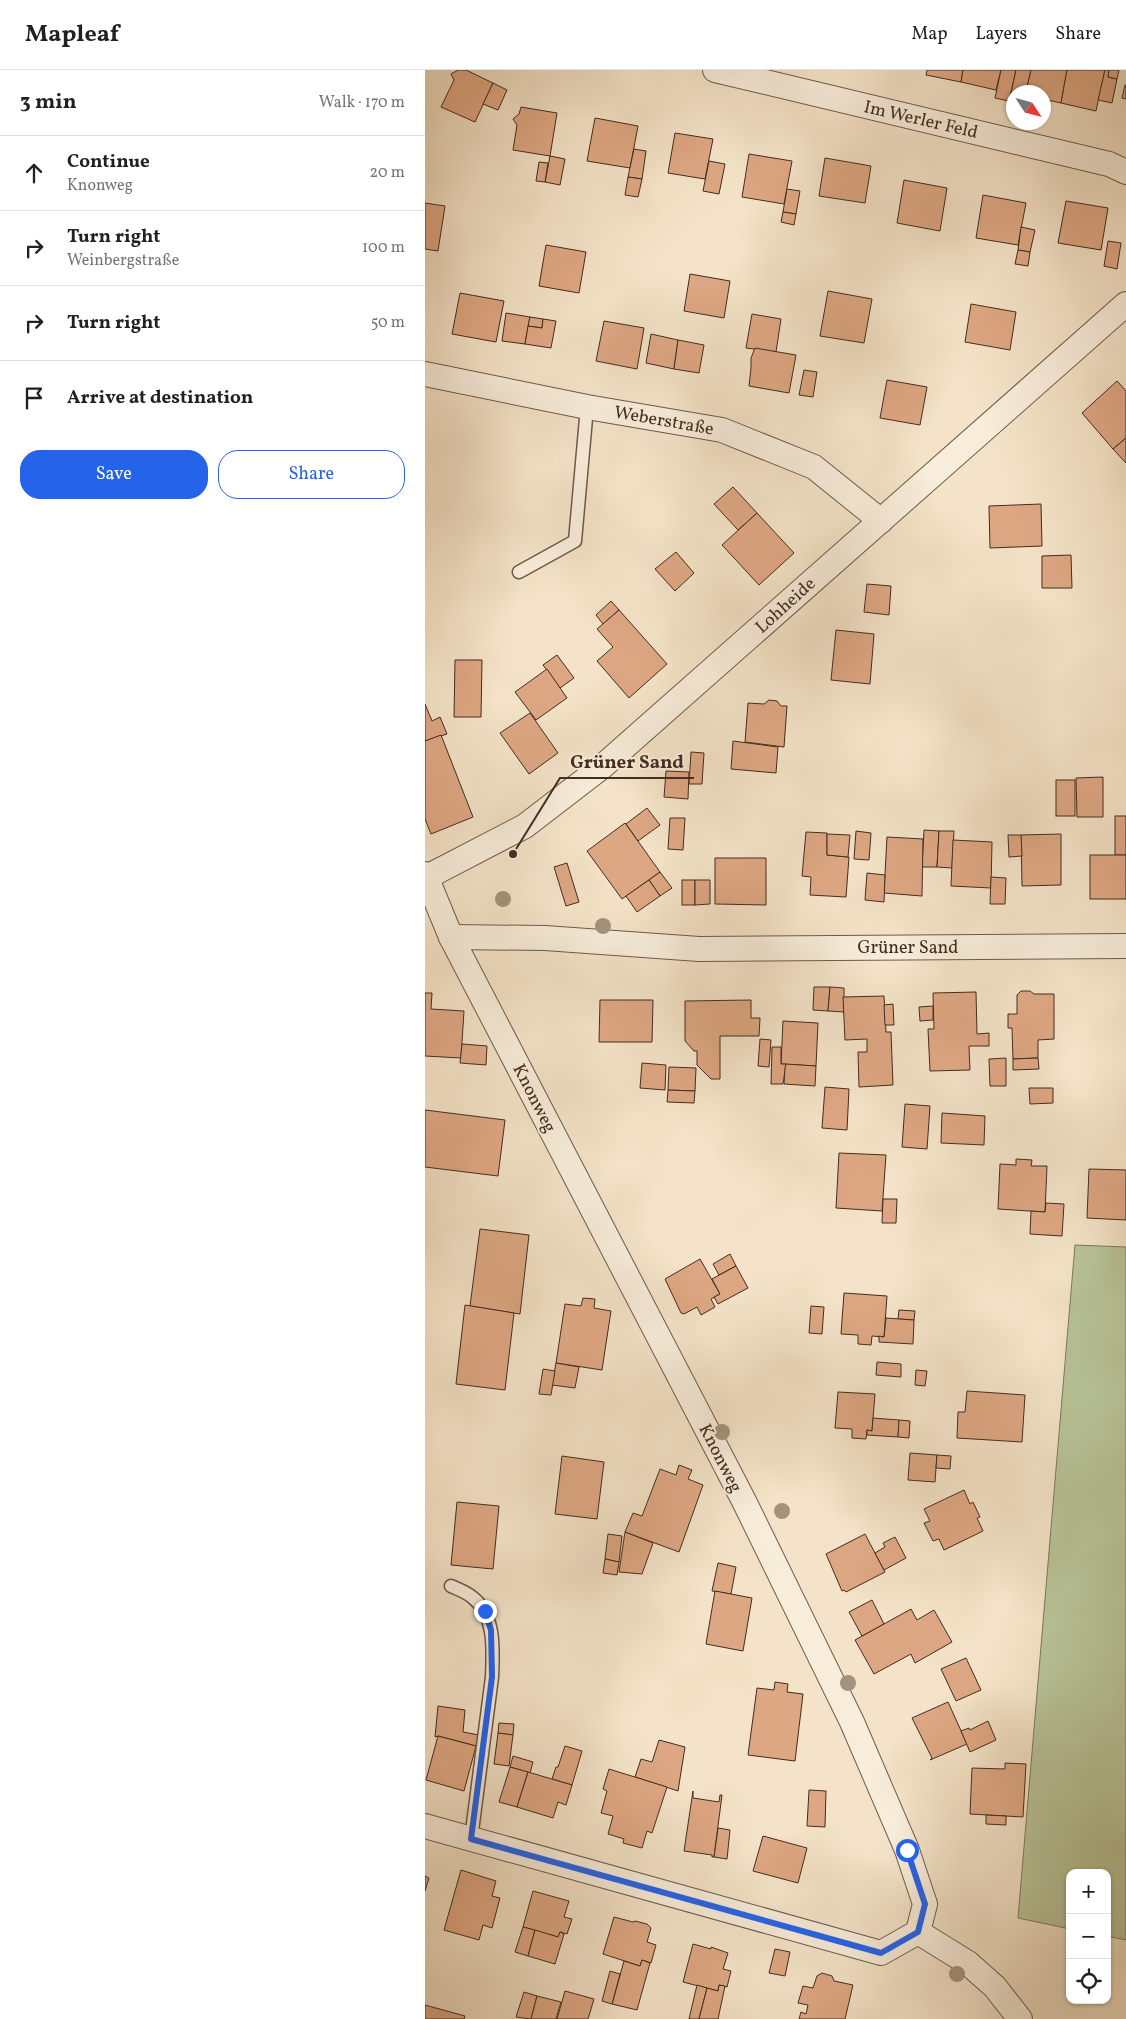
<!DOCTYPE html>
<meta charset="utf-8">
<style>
:root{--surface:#fff;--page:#f2f2f2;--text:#202124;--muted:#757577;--line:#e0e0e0;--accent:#2563eb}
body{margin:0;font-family:Vollkorn,serif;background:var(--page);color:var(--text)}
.controls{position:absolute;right:15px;bottom:15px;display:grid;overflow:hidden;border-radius:10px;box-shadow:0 1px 4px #0004}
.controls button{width:45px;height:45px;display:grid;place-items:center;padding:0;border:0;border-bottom:1px solid var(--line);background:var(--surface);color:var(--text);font:25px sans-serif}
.compass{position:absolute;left:581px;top:15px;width:45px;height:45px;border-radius:50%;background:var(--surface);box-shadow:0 1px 4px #0004;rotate:126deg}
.stop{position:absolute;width:15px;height:15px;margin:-11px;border:4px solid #2563eb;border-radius:50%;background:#fff}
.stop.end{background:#2563eb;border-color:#fff;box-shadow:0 1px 5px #0008}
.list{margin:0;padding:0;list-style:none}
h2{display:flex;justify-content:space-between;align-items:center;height:65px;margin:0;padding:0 20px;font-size:21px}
h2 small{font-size:16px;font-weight:400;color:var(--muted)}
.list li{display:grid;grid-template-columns:32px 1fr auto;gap:15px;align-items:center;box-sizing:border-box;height:75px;padding:0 20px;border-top:1px solid var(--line)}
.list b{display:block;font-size:19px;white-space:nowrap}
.list p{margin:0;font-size:16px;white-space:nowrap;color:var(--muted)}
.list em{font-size:16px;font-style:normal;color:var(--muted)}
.actions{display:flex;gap:10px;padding:15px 20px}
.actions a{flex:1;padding:11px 0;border:1px solid var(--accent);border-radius:20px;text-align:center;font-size:18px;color:var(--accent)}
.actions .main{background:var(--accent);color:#fff}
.icon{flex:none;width:28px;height:28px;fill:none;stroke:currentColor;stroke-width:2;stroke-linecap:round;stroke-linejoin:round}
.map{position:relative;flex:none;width:701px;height:1949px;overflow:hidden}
header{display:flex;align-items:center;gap:30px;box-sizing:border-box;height:70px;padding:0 25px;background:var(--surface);border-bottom:1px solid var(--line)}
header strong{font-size:24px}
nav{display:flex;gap:28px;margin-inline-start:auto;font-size:18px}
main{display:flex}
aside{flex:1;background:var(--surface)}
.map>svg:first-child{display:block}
.green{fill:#b8c499;stroke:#7e785c}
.building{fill:#dea783;stroke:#432c1f}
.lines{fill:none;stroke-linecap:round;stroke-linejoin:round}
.lane-casing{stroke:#6f5a49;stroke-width:15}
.street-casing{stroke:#6f5a49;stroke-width:26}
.lane{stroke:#f8eddb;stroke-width:12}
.street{stroke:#f8eddb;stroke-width:24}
.tree{fill:#a3937c}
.route{stroke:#2563eb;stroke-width:6}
.labels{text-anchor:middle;stroke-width:4;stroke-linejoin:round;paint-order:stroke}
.street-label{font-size:18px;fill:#432c1f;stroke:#f8eddb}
.leader{fill:none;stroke:#432c1f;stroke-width:2}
.callout-dot{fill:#432c1f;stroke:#f8eddb;stroke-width:2}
.callout-label{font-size:19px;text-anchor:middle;font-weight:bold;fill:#432c1f;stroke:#f8eddb;stroke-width:4;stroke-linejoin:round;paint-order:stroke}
</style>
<header>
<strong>Mapleaf</strong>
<nav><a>Map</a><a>Layers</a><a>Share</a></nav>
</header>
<main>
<aside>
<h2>3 min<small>Walk · 170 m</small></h2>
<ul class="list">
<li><svg class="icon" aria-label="ahead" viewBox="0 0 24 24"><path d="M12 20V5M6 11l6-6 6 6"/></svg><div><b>Continue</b><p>Knonweg</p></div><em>20 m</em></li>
<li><svg class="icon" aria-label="right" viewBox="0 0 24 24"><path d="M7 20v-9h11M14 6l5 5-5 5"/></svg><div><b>Turn right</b><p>Weinbergstraße</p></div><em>100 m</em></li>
<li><svg class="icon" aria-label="right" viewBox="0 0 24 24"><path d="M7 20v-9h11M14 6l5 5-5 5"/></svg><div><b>Turn right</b></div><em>50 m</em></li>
<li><svg class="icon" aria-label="arrive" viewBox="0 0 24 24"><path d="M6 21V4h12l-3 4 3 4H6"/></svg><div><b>Arrive at destination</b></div></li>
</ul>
<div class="actions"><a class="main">Save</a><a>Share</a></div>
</aside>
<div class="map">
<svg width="701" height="1949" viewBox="0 0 701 1949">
<rect width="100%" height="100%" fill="#f4e3c8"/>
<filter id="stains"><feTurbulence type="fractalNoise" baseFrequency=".004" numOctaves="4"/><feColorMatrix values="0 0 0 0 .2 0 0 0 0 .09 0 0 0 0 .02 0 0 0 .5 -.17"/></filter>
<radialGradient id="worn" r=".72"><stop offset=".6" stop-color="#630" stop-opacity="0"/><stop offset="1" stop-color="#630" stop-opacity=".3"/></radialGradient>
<path class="green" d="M650,1175L701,1177V1870L682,1866V1803H645V1859L593,1848Z"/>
<g class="building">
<path d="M33,0H41L68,13L50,52L16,37L29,10L26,4Z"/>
<path d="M502,0H538L536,12L501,5Z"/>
<path d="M538,0H576L571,20L536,12Z"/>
<path d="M576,0H591L584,31L570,28Z"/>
<path d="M591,0H606L601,22L586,23Z"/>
<path d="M606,0H642L636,33L618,29V22H601Z"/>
<path d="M642,0H680L671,41L636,33Z"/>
<path d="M680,0H684L683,7L692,9L687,33L673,30Z"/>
<path d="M684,0H694L692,9L683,7Z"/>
<path d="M68,13L82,20L73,40L58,34Z"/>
<path d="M700,15H701V29L697,28Z"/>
<path d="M96,37L132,43L125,86L88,80L92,55L88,49L94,44Z"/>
<path d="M170,48L213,56L205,98L162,91Z"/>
<path d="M250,63L288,69L280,109L243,103Z"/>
<path d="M209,79L221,81L217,109L203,107Z"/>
<path d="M324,84L367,91L359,134L317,127Z"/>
<path d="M125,86L140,89L135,115L120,112Z"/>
<path d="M400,88L446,96L440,133L394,126Z"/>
<path d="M284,91L300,94L294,124L278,121Z"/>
<path d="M114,92L123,93L120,112L111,111Z"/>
<path d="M203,107L217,109L213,127L200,125Z"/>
<path d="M479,110L522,118L515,161L472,153Z"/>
<path d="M362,119L375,121L371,144L358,142Z"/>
<path d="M558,125L601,133L593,175L551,168Z"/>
<path d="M641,131L683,138L676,180L633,173Z"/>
<path d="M0,133L20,136L13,181L0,179Z"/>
<path d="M358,142L371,144L369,155L356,152Z"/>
<path d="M596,157L610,160L605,182L593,180Z"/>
<path d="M683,171L696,173L692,199L679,196Z"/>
<path d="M121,175L161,182L154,223L114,216Z"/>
<path d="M593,180L605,182L603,196L590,194Z"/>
<path d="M265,204L305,211L299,248L259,241Z"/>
<path d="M403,221L447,229L439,273L395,266Z"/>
<path d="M35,223L79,231L71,272L27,264Z"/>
<path d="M546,234L591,242L585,280L540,272Z"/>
<path d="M81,243L105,247L100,274L77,271Z"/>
<path d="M327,244L356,249L351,282L321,278Z"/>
<path d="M105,247L118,249L117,258L103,256Z"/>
<path d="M118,249L131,251L126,278L100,274L103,256L117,258Z"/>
<path d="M179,251L219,258L212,299L171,291Z"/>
<path d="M226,264L253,270L249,299L221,293Z"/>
<path d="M253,270L279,275L274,303L249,299Z"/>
<path d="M330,278L371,285L364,323L324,316L326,298V288Z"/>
<path d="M379,300L392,302L388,327L374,325Z"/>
<path d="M462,310L502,317L495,355L455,348Z"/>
<path d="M692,311L701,321V368L688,379L657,343Z"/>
<path d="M701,368V393L688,379Z"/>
<path d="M308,417L332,443L313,460L289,434Z"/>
<path d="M616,434L617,476L565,478L564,436Z"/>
<path d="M332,443L369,483L334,515L297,475Z"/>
<path d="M251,482L269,503L250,521L230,499Z"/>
<path d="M646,485L647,518H617V486Z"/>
<path d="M442,514L466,516L464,545L439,542Z"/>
<path d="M186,531L194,540L178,554L171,545Z"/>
<path d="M194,540L242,594L204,628L172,591L188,577L172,559Z"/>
<path d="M411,560L449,564L445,614L406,610Z"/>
<path d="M132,585L149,608L135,618L118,595Z"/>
<path d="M30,590H57L56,647H29Z"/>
<path d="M122,599L142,628L111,650L90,622Z"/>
<path d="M344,630L352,631L356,636H362L359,677L320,672L323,633L339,634Z"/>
<path d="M0,634L7,651L15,647L22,664L0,671Z"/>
<path d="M105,643L133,683L104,704L75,663Z"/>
<path d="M16,665L48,747L6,764L0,749V671Z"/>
<path d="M308,671L353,677L351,703L306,699Z"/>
<path d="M266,682L279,683L277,714H264Z"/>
<path d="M241,701L264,702L263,729L239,727Z"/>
<path d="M678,707V747H652L651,708Z"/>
<rect x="631" y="710" width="19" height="36"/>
<path d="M222,738L235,755L213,771L201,754Z"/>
<rect x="690" y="746" width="11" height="39"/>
<path d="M245,748H260L258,780L243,779Z"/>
<path d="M200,753L235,802L197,829L162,781Z"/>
<path d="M499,760L514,761L512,797H497Z"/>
<path d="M431,761L446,763L444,790L429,789Z"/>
<path d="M514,761H529L527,798L512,797Z"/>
<path d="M381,762L402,763V785L424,787L421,827L385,825L386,807L377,806Z"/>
<path d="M402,764L425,765L423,787L402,785Z"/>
<path d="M636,764V815L597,816L596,765Z"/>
<path d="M583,765H596L597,786L584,787Z"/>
<path d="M462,767L498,769L497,826L459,823Z"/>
<path d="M528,770L567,772L566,818L526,816Z"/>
<rect x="665" y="785" width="36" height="44"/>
<path d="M290,788H341V835L290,834Z"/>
<path d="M142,793L154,832L141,836L129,797Z"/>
<path d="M235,802L247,818L235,826L224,810Z"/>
<path d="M442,803L460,805L459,832L440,830Z"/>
<path d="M566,807L581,808L580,834H565Z"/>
<path d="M224,810L235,826L212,842L201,826Z"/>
<rect x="257" y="810" width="13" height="25"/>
<path d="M270,810H285V834L270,835Z"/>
<path d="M389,917H405L403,941L388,940Z"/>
<path d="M405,917L419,918V942L403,941Z"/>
<path d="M596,921H605L609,924H629V969L613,970V988L588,989L587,958H583V944H592V925Z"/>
<path d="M551,922L552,964L564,963V976H544L545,1000L505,1001L503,959H509L508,923Z"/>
<path d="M0,923H7L6,939L39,941L36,988L0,986Z"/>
<path d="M459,926L461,962H466L468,1015L434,1017L433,982H442V969L420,970L418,927Z"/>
<path d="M175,930H228L227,972H174Z"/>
<path d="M326,930V948H335L334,966H295V1009H286L272,995V981H269L260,971V931Z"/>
<path d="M468,934L469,955H460L459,935Z"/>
<path d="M508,936V950L495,951L494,937Z"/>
<path d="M358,951L393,953L391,996L356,994Z"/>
<path d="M335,969L346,970L344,997L333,996Z"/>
<path d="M37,974L62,976L61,995L35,993Z"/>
<path d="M347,977H356V994H361L358,1014H346Z"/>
<path d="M581,988V1016H565L564,989Z"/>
<path d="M613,988L614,999L588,1000V989Z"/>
<path d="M217,993L241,995L240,1020L215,1018Z"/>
<path d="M361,994L391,996L390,1016L359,1014L360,998Z"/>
<path d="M244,997L271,998L270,1021L243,1020Z"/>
<path d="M400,1017L424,1019L422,1060L397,1058Z"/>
<path d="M604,1018H628V1033L605,1034Z"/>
<path d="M243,1020L270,1021L269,1033L242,1032Z"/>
<path d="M480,1034L505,1036L502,1079L477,1077Z"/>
<path d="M0,1040L80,1050L73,1106L0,1097Z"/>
<path d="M517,1043L560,1046L559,1075L516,1073Z"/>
<path d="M414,1083L461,1085L457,1141L411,1138Z"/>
<path d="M591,1089L607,1090L606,1096H622L620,1142L573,1139L575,1094L591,1095Z"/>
<path d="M664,1099L701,1100V1150L662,1148Z"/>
<path d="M458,1129H472L471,1153H457Z"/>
<path d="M621,1133L639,1134L637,1166L605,1164L606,1141L620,1142Z"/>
<path d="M55,1159L104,1165L95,1244L45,1236Z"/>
<path d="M305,1184L311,1196L294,1205L288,1194Z"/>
<path d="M275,1189L295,1224L286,1229L290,1237L276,1245L272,1237L259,1244L256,1243L240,1209Z"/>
<path d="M311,1196L323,1218L293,1234L289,1227L295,1224L287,1209Z"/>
<path d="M419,1223L462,1226L459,1267L447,1266L446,1275L433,1274V1265L416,1264Z"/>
<path d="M158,1228L170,1229L169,1238L186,1241L177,1300L131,1293L140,1234L156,1236Z"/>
<path d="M40,1235L89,1243L80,1320L31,1314Z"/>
<path d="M386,1236L399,1237L397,1264L384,1263Z"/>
<path d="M474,1240L490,1241L489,1250L473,1249Z"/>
<path d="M461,1248L489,1250L488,1274L454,1272V1266L459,1267Z"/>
<path d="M452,1292L476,1294V1307L451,1305Z"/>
<path d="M131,1293L154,1297L150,1318L127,1315Z"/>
<path d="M118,1299L130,1301L126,1325L114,1324Z"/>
<path d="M491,1300L502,1301L500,1316L490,1315Z"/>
<path d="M542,1321L600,1325L597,1372L532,1368L533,1342H540Z"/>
<path d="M413,1322L450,1324L447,1361L442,1360L441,1369L427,1368V1359L410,1358Z"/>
<path d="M448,1348L474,1350L473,1367L442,1365V1360L447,1361Z"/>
<path d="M474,1350L485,1351L484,1368L473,1367Z"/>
<path d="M485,1383L512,1385L510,1412L483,1410Z"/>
<path d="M512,1385L526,1386L525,1399L511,1398Z"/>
<path d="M137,1386L179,1392L172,1449L130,1444Z"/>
<path d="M254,1395L267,1400L263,1409L278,1415L254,1482L200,1462L208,1443L217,1446L235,1399L251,1405Z"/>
<path d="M539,1420L545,1434L548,1432L555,1447L552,1448L558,1461L519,1480L514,1469L508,1471L499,1453L505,1451L499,1439Z"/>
<path d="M32,1432L74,1436L68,1499L26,1495Z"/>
<path d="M200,1462L228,1473L217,1504L194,1502Z"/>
<path d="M183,1464L197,1466L194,1492L180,1489Z"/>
<path d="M440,1464L460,1502L421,1522L419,1520L417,1521L401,1484Z"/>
<path d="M470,1467L481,1488L459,1500L450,1483L460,1477L458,1473Z"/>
<path d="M180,1489L194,1492L192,1505L178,1503Z"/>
<path d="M293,1493L311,1497L306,1524L287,1521Z"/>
<path d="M290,1521L327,1528L318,1581L281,1574Z"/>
<path d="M447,1530L459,1554L437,1566L424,1542Z"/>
<path d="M486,1539L492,1550L509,1540L527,1572L490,1593L486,1584L449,1604L430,1570Z"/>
<path d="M541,1588L556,1620L531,1631L516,1599Z"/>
<path d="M350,1612L363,1614L362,1622L378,1624L370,1691L323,1685L332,1618L349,1620Z"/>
<path d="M523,1632L542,1674L505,1690L507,1688L487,1648Z"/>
<path d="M13,1636L40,1640L38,1662L54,1665L51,1676L13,1666L10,1667Z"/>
<path d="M563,1651L571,1670L545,1682L536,1661L544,1658L545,1660Z"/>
<path d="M74,1653L89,1654L88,1665L73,1663Z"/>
<path d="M73,1663L88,1665L84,1696L69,1694Z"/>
<path d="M13,1666L51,1676L39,1721L1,1710Z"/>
<path d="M234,1670L260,1677L253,1721L210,1707L216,1689L227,1692Z"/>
<path d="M140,1676L157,1681L147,1715L127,1709L131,1697H133Z"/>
<path d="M88,1686L108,1692L105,1703L85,1697Z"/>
<path d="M580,1693L601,1694L598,1747L545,1744L547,1698L580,1699Z"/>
<path d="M85,1697L103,1702L92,1737L74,1732Z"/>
<path d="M184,1699L242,1717L227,1763L222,1761L217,1778L198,1773L199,1769L183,1764L188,1746L176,1743L182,1721L178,1719Z"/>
<path d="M103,1702L147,1715L141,1735L133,1732L128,1748L92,1737Z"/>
<path d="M384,1720L401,1721L400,1757L382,1756Z"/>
<path d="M268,1721V1728L294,1732L295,1725H297L289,1787H287V1785L259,1781Z"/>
<path d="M561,1745L581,1746V1755L561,1754Z"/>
<path d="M293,1758L305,1760L302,1789L289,1787Z"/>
<path d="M338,1766L382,1778L373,1813L328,1801Z"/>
<path d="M36,1800L71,1811L67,1826L75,1828L67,1858L58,1855L54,1870L19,1860Z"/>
<path d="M0,1806L4,1808L0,1821Z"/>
<path d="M108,1821L144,1831L139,1847L147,1849L142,1864L135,1862L133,1867L98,1857Z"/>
<path d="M189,1847L208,1852L210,1851L222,1854L226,1858L222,1872L231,1875L226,1893L217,1890L215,1896L178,1884Z"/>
<path d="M98,1857L110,1860L103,1886L90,1882Z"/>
<path d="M110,1860L133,1867L135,1862L139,1864L130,1894L103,1886Z"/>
<path d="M268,1874L286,1879V1877L303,1883L298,1899L306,1901L302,1917L294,1915L293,1921L258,1912Z"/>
<path d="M350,1879L365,1882L360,1906L344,1903Z"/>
<path d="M217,1890L225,1893L212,1940L187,1934L199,1891L215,1896Z"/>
<path d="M185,1901L195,1904L187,1934L177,1931Z"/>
<path d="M397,1903L407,1906L409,1911L428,1915L420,1949H374L376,1942L381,1944L383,1935L373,1933L378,1916L388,1918L392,1906Z"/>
<path d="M272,1915L282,1918L274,1949H264Z"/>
<path d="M294,1915L300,1916L293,1949H274L282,1918L293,1921Z"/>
<path d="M140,1921L169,1929L163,1949H132Z"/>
<path d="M99,1922L112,1926L106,1949L91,1947Z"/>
<path d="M112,1926L136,1932L131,1949H106Z"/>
<path d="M0,1935L40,1946L39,1949H0Z"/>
</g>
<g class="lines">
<defs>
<g id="lane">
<path d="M94,502L150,471L162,337"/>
<path d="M26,1516C33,1519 41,1522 47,1527C71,1545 68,1581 67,1607L46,1769"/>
</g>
<g id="street">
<path d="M290,0L684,94L701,102"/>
<path d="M0,304L162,337L297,360L389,397L456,451"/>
<path d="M0,804L26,867L319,1431L427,1652L482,1780L500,1834L493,1862"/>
<path d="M0,808L100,756L178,696L701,234"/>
<path d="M26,867L120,868L274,879L701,876"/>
<path d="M0,1756L456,1883L493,1862"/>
<path d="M493,1862L543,1893L570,1917L595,1949"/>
</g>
</defs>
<use href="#lane" class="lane-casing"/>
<use href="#street" class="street-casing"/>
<use href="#lane" class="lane"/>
<use href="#street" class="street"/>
</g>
<g class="tree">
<circle cx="78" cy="829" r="8"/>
<circle cx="178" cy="856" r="8"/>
<circle cx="297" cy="1362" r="8"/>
<circle cx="357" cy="1441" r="8"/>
<circle cx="423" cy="1613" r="8"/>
<circle cx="532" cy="1904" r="8"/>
</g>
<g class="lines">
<path class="route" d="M60,1541L66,1560L67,1607L46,1769L456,1883L493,1862L500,1834L482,1780"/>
</g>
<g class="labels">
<g class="street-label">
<text transform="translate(496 49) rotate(13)" y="6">Im Werler Feld</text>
<text transform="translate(239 350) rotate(10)" y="6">Weberstraße</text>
<text transform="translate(360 535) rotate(-42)" y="6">Lohheide</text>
<text x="483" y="883">Grüner Sand</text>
<text transform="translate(110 1028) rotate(63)" y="6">Knonweg</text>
<text transform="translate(296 1388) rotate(63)" y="6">Knonweg</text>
</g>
</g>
<path class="leader" d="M88 784L135 708H269"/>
<circle class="callout-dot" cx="88" cy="784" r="5"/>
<g class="callout-label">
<text x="202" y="698">Grüner Sand</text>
</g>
<rect width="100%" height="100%" filter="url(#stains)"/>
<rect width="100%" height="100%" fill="url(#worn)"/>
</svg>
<div class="controls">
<button>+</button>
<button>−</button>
<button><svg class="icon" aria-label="locate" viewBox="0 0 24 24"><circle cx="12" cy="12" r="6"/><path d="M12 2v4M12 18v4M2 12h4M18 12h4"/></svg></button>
</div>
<svg class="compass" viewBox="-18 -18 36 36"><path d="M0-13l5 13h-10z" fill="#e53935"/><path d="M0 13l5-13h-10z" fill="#757577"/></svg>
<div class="stop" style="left:482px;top:1780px"></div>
<div class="stop end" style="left:60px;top:1541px"></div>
</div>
</main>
